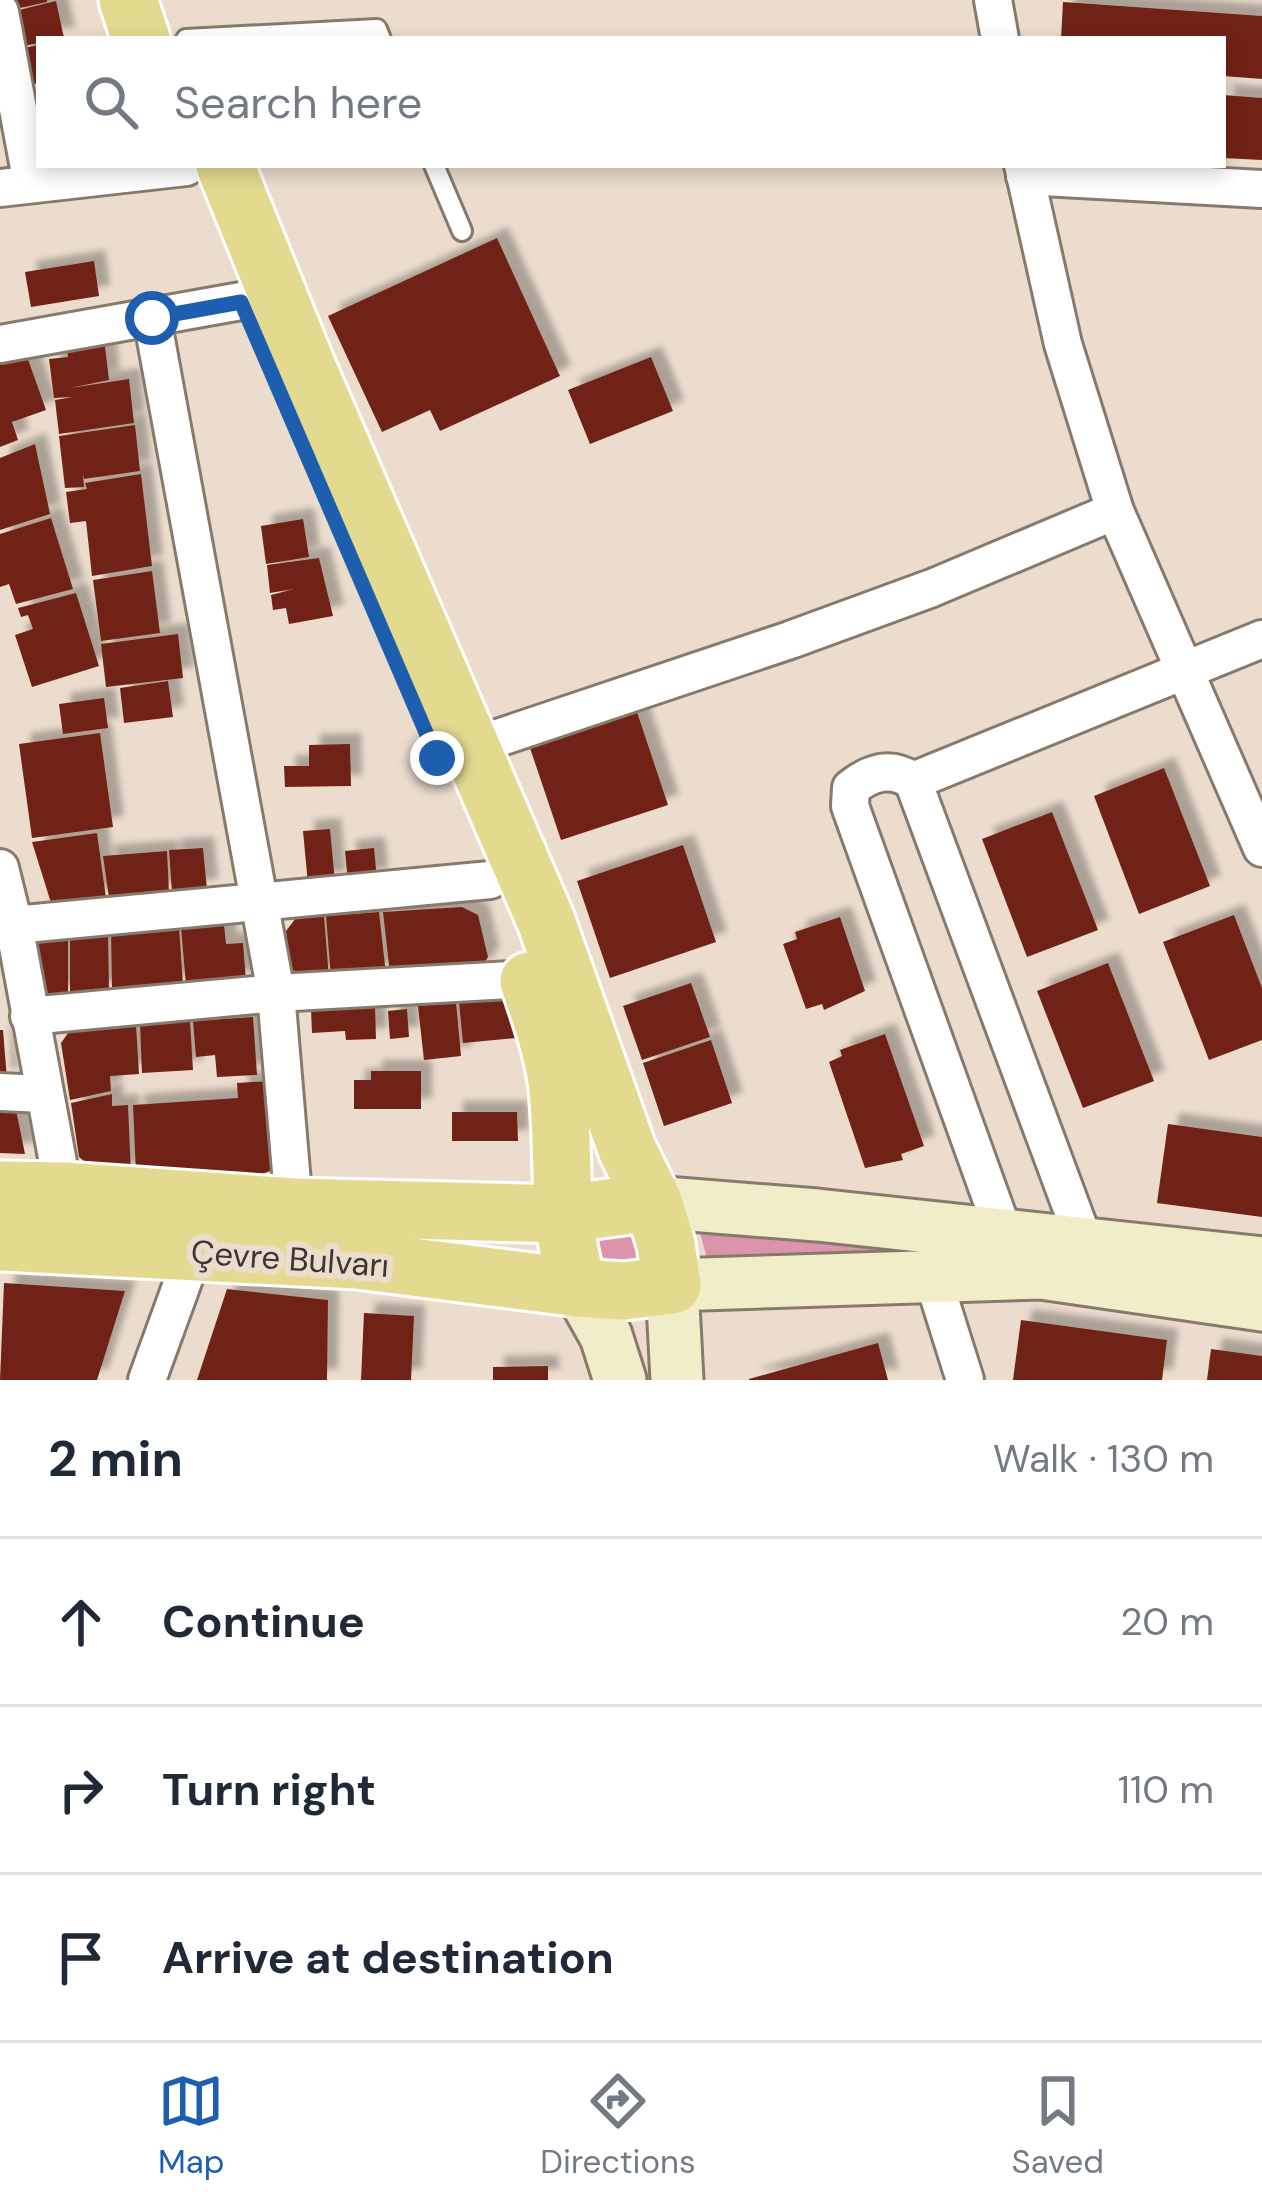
<!DOCTYPE html>
<meta charset="utf-8">
<style>
:root{--surface:#fff;--page:#f6f6f7;--text:#1f2937;--muted:#747a83;--line:#e0e1e3;--accent:#1e5eaf}
body{margin:0;font-family:"DM Sans",sans-serif;background:var(--page);color:var(--text)}
.stop{position:absolute;width:36px;height:36px;margin:-27px;border:9px solid #1e5eaf;border-radius:50%;background:#fff}
.stop.end{background:#1e5eaf;border-color:#fff;box-shadow:0 3px 12px #0008}
.list{margin:0;padding:0;list-style:none}
h2{display:flex;justify-content:space-between;align-items:center;height:156px;margin:0;padding:0 48px;font-size:51px}
h2 small{font-size:39px;font-weight:400;color:var(--muted)}
.list li{display:grid;grid-template-columns:78px 1fr auto;gap:36px;align-items:center;box-sizing:border-box;height:168px;padding:0 48px;border-top:3px solid var(--line)}
.list b{display:block;font-size:45px;white-space:nowrap}
.list em{font-size:39px;font-style:normal;color:var(--muted)}
.icon{flex:none;width:66px;height:66px;fill:none;stroke:currentColor;stroke-width:2;stroke-linecap:round;stroke-linejoin:round}
.map{position:relative;flex:none;width:1262px;height:1380px;overflow:hidden}
.search{position:absolute;background:var(--surface);box-shadow:0 6px 18px #0003;left:36px;right:36px;top:36px;height:132px;display:flex;align-items:center;gap:30px;box-sizing:border-box;padding:0 42px;border-radius:0px;color:var(--muted);font-size:45px}
.sheet{height:660px;background:var(--surface)}
nav{display:flex;justify-content:space-around;align-items:center;box-sizing:border-box;height:168px;border-top:3px solid var(--line);background:var(--surface);font-size:33px;color:var(--muted)}
nav a{display:grid;justify-items:center;gap:6px}
nav .on{color:var(--accent)}
.map>svg:first-child{display:block}
.green{fill:#db94aa}
.building{fill:#712212;filter:url(#shadow)}
.lines{fill:none;stroke-linecap:round;stroke-linejoin:round}
.lane-casing{stroke:#877a6d;stroke-width:24}
.street-casing{stroke:#877a6d;stroke-width:42}
.secondary-casing{stroke:#877a6d;stroke-width:57}
.primary-casing{stroke:#fff;stroke-width:63}
.lane{stroke:#fff;stroke-width:18}
.street{stroke:#fff;stroke-width:36}
.secondary{stroke:#f1edc8;stroke-width:51}
.primary{stroke:#e3da90;stroke-width:57}
.route{stroke:#1e5eaf;stroke-width:15}
.labels{text-anchor:middle;stroke-width:12;stroke-linejoin:round;paint-order:stroke}
.street-label{font-size:33px;fill:#3c3630;stroke:#ebdccd}
</style>
<div class="map">
<svg width="1262" height="1380" viewBox="0 0 1262 1380">
<defs>
<filter id="shadow"><feDropShadow dx="11" dy="-11" stdDeviation="3" flood-color="#0004"/></filter>
</defs>
<rect width="100%" height="100%" fill="#ebdccd"/>
<g class="green">
<path d="M602,1223L642,1236L640,1264L605,1275L590,1236Z"/>
<path d="M699,1229L975,1249L710,1270Z"/>
</g>
<g class="building">
<path d="M9,0H47V2L11,10Z"/>
<path d="M56,1L64,38L39,39V43L18,47L11,12Z"/>
<path d="M1063,2L1262,16V79L1223,76V39H1061Z"/>
<path d="M39,45V83L26,86L18,49Z"/>
<path d="M1223,95L1262,98V160L1223,158Z"/>
<path d="M497,238L560,376L440,431L430,410L382,432L328,316Z"/>
<path d="M94,261L99,296L31,307L25,272Z"/>
<path d="M104,338L109,380L70,388L129,379L134,423L59,434L55,400L73,397L54,398L49,359L68,357L66,343Z"/>
<path d="M24,348L46,410L12,422L18,440L0,447V357Z"/>
<path d="M651,357L673,411L590,444L568,390Z"/>
<path d="M135,425L140,471L84,479L83,474L84,487L65,488L59,436Z"/>
<path d="M35,444L50,514L0,530V458Z"/>
<path d="M141,474L152,566L92,576L86,521L70,523L66,492L87,489L85,483Z"/>
<path d="M51,518L73,589L16,604L9,584L0,587V534Z"/>
<path d="M303,519L309,557L266,564L261,526Z"/>
<path d="M319,558L333,616L289,624L286,608L273,610L271,595L294,589L270,593L267,565Z"/>
<path d="M152,571L160,633L101,641L93,580Z"/>
<path d="M76,593L99,666L32,687L15,635L33,629L28,615L21,617L18,608Z"/>
<path d="M178,634L183,678L106,687L101,644Z"/>
<path d="M168,681L173,717L124,723L120,688Z"/>
<path d="M104,698L108,728L63,734L59,704Z"/>
<path d="M637,712L668,805L561,840L530,748Z"/>
<path d="M100,733L113,827L32,838L19,744Z"/>
<path d="M350,744L351,786L285,787L284,766H309V745Z"/>
<path d="M1164,768L1210,886L1139,914L1094,796Z"/>
<path d="M1052,812L1098,930L1027,957L982,839Z"/>
<path d="M330,829L335,882L308,884L303,831Z"/>
<path d="M97,833L106,898L52,906L32,842Z"/>
<path d="M683,845L716,942L610,978L577,881Z"/>
<path d="M203,848L207,890L172,892L169,850Z"/>
<path d="M374,848L377,879L348,883L345,851Z"/>
<path d="M167,851L169,893L109,898L103,856Z"/>
<path d="M462,907L478,915L488,957L481,969L390,974L383,912Z"/>
<path d="M379,912L386,974L331,978L326,916Z"/>
<path d="M1234,915L1262,988V1040L1209,1060L1163,942Z"/>
<path d="M324,916L329,978L307,980L290,968L286,931L296,918Z"/>
<path d="M840,917L865,991L824,1010L822,1004L806,1009L783,944L797,939L795,932Z"/>
<path d="M224,925L226,944L243,943L246,981L186,985L181,927Z"/>
<path d="M179,927L183,985L112,991L111,929Z"/>
<path d="M108,929L109,991L70,996V933Z"/>
<path d="M68,933V995L49,998L36,988L30,937Z"/>
<path d="M1108,963L1154,1081L1083,1108L1037,991Z"/>
<path d="M691,983L710,1037L642,1060L623,1006Z"/>
<path d="M512,996L516,1038L463,1043L459,1002Z"/>
<path d="M456,1002L461,1056L424,1060L418,1006Z"/>
<path d="M375,1006L376,1039L346,1040L345,1031L312,1033L311,1009Z"/>
<path d="M407,1009L409,1037L390,1039L388,1011Z"/>
<path d="M253,1017L257,1075L217,1077L215,1055L196,1057L193,1021Z"/>
<path d="M190,1021L193,1070L142,1073L140,1024Z"/>
<path d="M136,1025L139,1074L110,1076L111,1091L70,1100L61,1043L71,1029Z"/>
<path d="M0,1030H3L7,1079H0Z"/>
<path d="M885,1034L924,1146L901,1154L903,1160L865,1168L829,1062L842,1056L840,1050Z"/>
<path d="M711,1040L732,1103L664,1126L643,1063Z"/>
<path d="M371,1071H421V1109H354V1080H371Z"/>
<path d="M270,1081L276,1169L262,1174H136L133,1105L238,1098L237,1083Z"/>
<path d="M112,1094V1106L128,1105L131,1174H100L79,1157L71,1103Z"/>
<path d="M0,1104L15,1105L25,1154L0,1153Z"/>
<path d="M452,1112H517L518,1141H452Z"/>
<path d="M1168,1124L1262,1137V1217L1157,1203Z"/>
<path d="M4,1283L125,1291L97,1380H0Z"/>
<path d="M227,1289L328,1300L327,1380H197Z"/>
<path d="M364,1313L414,1316L411,1380H361Z"/>
<path d="M1021,1320L1167,1340L1162,1380H1013Z"/>
<path d="M878,1343L888,1380H749V1379Z"/>
<path d="M1211,1349L1262,1356V1380H1207Z"/>
<path d="M548,1366V1380H493V1367Z"/>
</g>
<g class="lines">
<defs>
<g id="lane">
<path d="M186,39L377,29L381,39"/>
<path d="M434,165L462,231"/>
</g>
<g id="street">
<path d="M993,0L1000,39"/>
<path d="M0,12L32,184"/>
<path d="M1023,165L1063,344L1115,511L1262,848"/>
<path d="M1025,176L1262,189"/>
<path d="M0,188L186,167"/>
<path d="M152,318L276,993L294,1207"/>
<path d="M0,344L241,301"/>
<path d="M438,758L790,640L932,588L1115,511"/>
<path d="M913,781L1262,639"/>
<path d="M0,868L14,925L66,1206"/>
<path d="M14,925L490,880"/>
<path d="M29,1016L276,993L528,979"/>
<path d="M0,1092L44,1094"/>
<path d="M1004,1234L850,806L851,788C871,772 891,766 913,781L1085,1244"/>
<path d="M932,1275L965,1380"/>
<path d="M147,1380L194,1251"/>
</g>
<g id="secondary">
<path d="M653,1202L817,1215L1262,1263"/>
<path d="M579,1288L606,1336L620,1380"/>
<path d="M677,1380L672,1285L1041,1273L1262,1305"/>
</g>
<g id="primary">
<path d="M128,0L141,39"/>
<path d="M529,981C540,1013 552,1047 557,1081C566,1151 555,1221 579,1288"/>
<path d="M0,1190L64,1191L294,1207L563,1214L653,1202"/>
<path d="M0,1242L357,1260L579,1288L624,1291L672,1285L666,1244L653,1202L627,1149L546,921L305,363L225,165"/>
</g>
</defs>
<use href="#lane" class="lane-casing"/>
<use href="#street" class="street-casing"/>
<use href="#secondary" class="secondary-casing"/>
<use href="#primary" class="primary-casing"/>
<use href="#lane" class="lane"/>
<use href="#street" class="street"/>
<use href="#secondary" class="secondary"/>
<use href="#primary" class="primary"/>
</g>
<g class="lines">
<path class="route" d="M152,318L241,302L437,758"/>
</g>
<g class="labels">
<g class="street-label">
<text transform="translate(290 1258) rotate(4)" y="12">Çevre Bulvarı</text>
</g>
</g>
</svg>
<div class="stop" style="left:152px;top:318px"></div>
<div class="stop end" style="left:437px;top:758px"></div>
<div class="search"><svg class="icon" aria-label="search" viewBox="0 0 24 24"><circle cx="10" cy="10" r="6"/><path d="M15 15l6 6"/></svg>Search here</div>
</div>
<section class="sheet">
<h2>2 min<small>Walk · 130 m</small></h2>
<ul class="list">
<li><svg class="icon" aria-label="ahead" viewBox="0 0 24 24"><path d="M12 20V5M6 11l6-6 6 6"/></svg><div><b>Continue</b></div><em>20 m</em></li>
<li><svg class="icon" aria-label="right" viewBox="0 0 24 24"><path d="M7 20v-9h11M14 6l5 5-5 5"/></svg><div><b>Turn right</b></div><em>110 m</em></li>
<li><svg class="icon" aria-label="arrive" viewBox="0 0 24 24"><path d="M6 21V4h12l-3 4 3 4H6"/></svg><div><b>Arrive at destination</b></div></li>
</ul>
</section>
<nav>
<a class="on"><svg class="icon" aria-label="map" viewBox="0 0 24 24"><path d="M3 6l6-2 6 2 6-2v14l-6 2-6-2-6 2zM9 4v14M15 6v14"/></svg>Map</a>
<a><svg class="icon" aria-label="directions" viewBox="0 0 24 24"><path d="M12 3l9 9-9 9-9-9zM9 14v-3h6M13 9l2 2-2 2"/></svg>Directions</a>
<a><svg class="icon" aria-label="saved" viewBox="0 0 24 24"><path d="M7 4h10v16l-5-4-5 4z"/></svg>Saved</a>
</nav>
